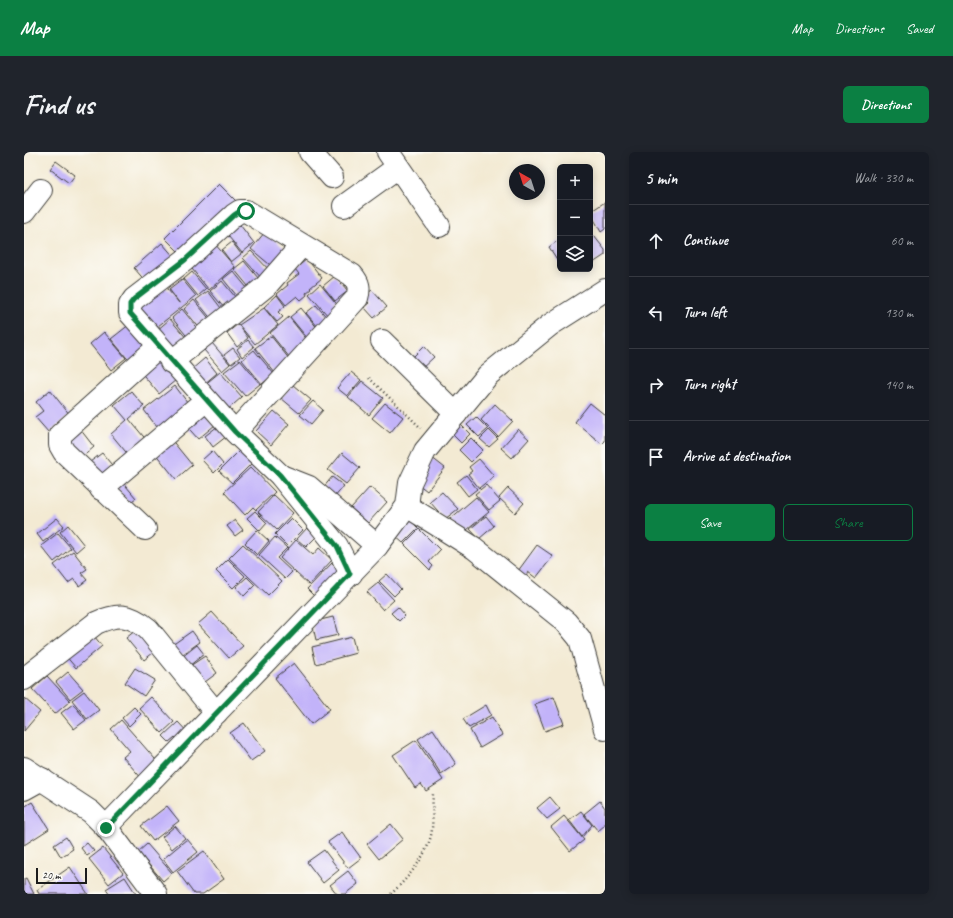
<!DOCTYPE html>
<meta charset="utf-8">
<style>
:root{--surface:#171b24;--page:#20242c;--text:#f1f3f6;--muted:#9ea1a6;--line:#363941;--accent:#0b8043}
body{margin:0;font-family:Caveat,sans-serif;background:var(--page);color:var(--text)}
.controls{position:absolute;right:12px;top:12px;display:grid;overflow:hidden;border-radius:6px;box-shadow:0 2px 10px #0003}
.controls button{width:36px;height:36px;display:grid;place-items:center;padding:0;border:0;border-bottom:1px solid var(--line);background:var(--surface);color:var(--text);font:20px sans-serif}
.compass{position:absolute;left:485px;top:12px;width:36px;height:36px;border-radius:50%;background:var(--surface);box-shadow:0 2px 10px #0003;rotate:321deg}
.scale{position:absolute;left:12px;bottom:10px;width:51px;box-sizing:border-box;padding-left:4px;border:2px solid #1c1c1c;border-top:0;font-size:11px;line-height:14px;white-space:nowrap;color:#1c1c1c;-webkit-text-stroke:3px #fdfcf7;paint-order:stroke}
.stop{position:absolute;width:12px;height:12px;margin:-9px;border:3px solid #0b8043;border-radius:50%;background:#fff}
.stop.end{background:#0b8043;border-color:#fff;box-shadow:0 1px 4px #0008}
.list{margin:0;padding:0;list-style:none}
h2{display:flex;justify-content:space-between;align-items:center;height:52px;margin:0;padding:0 16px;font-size:17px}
h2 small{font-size:13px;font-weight:400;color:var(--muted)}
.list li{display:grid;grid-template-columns:26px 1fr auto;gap:12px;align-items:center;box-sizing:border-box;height:72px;padding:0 16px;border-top:1px solid var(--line)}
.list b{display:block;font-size:15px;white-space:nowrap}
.list em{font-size:13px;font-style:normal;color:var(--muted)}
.actions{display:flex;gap:8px;padding:12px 16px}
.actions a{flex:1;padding:9px 0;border:1px solid var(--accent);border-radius:6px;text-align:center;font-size:14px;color:var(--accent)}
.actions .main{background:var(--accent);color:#fff}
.icon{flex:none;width:22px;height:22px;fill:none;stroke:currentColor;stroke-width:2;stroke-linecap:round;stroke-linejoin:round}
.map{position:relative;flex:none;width:581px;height:742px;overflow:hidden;border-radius:6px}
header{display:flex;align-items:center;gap:24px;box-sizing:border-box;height:56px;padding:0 20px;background:var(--accent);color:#fff}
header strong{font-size:19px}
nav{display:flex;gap:22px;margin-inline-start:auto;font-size:14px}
.intro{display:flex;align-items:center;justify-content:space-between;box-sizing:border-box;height:96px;padding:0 24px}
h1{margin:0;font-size:28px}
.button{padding:10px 18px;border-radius:6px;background:var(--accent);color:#fff;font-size:14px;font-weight:700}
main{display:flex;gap:24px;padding:0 24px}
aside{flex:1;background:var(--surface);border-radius:6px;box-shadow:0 2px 10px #0003}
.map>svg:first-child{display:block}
.building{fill:#c2b3f9}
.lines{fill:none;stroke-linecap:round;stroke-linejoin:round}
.minor-casing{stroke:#3c3b37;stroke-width:24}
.path{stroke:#3c3b37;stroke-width:2.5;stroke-dasharray:1 3;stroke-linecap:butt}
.minor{stroke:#fff;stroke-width:22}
.route{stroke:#0b8043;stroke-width:5}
</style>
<header>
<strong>Map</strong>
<nav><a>Map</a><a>Directions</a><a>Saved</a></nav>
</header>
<div class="intro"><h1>Find us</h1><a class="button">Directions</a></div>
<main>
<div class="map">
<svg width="581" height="742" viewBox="0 0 581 742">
<rect width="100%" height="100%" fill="#fdfcf7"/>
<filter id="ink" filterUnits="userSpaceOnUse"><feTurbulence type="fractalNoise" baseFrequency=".025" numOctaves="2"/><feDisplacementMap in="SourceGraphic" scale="8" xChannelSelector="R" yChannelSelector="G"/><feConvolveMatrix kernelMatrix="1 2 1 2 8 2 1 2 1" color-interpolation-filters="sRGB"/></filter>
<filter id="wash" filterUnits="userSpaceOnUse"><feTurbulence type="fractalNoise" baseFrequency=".012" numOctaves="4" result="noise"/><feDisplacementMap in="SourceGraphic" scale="16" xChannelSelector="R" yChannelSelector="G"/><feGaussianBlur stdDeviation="0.9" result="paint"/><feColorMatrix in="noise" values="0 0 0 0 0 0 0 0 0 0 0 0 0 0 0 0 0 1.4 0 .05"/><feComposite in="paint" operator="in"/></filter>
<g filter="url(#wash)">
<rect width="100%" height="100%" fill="#f3ead3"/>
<g id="blocks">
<g class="building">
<path d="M32,9L51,23L45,31L26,17Z"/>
<path d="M195,32L213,50L159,104L141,86Z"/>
<path d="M581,50V77L577,80L566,60Z"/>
<path d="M213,69L230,91L218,101L200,79Z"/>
<path d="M241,80L265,100L251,117L227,97Z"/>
<path d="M570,84L581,98V103L566,113V87Z"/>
<path d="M536,87V112L525,95Z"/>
<path d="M208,90L217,102L207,110L198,98Z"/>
<path d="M138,91L151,106L123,131L110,116Z"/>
<path d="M190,91L211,115L185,138L164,112Z"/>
<path d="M227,99L249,122L241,130L219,106Z"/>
<path d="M283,107L298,126L286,136L287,137L282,141L283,143L277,148L273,144L262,153L253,142L264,133L263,131L275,122L271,117Z"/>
<path d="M220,109L239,132L229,140L210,117Z"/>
<path d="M209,119L228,142L218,150L199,127Z"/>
<path d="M168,120L182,137L174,144L160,127Z"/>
<path d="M311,124L324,139L311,149L299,134Z"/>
<path d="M158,127L172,144L129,178L109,155L138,131L156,152L145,137Z"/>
<path d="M198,129L217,152L205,162L186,139Z"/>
<path d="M296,132L316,156L305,165L285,142Z"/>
<path d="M348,138L363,155L350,166L340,155L345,151L339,145Z"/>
<path d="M184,139L200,160L189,169L172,148Z"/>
<path d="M253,143L261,154L254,160L259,165L253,170L240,155Z"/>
<path d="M170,148L188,170L177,178L160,157Z"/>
<path d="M292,153L305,168L295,176L282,161Z"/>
<path d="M240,156L254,173L231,192L215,173Z"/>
<path d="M277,156L295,178L284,187L266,165Z"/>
<path d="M158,157L176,179L166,188L148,166Z"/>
<path d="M265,165L284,189L266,206L246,181Z"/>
<path d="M146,167L164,188L150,200L132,179Z"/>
<path d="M106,172L125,196L107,211L87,187Z"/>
<path d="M214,172L224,186L213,195L203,181Z"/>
<path d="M80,180L102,206L87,218L66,192Z"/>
<path d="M247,184L266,208L251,221L231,196Z"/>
<path d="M224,188L230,195L218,205L213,197Z"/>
<path d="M188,191L206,212L198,219L180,198Z"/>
<path d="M400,194L410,205L396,218L386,208Z"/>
<path d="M209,196L216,205L207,212L200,203Z"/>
<path d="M230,198L250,222L238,232L218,208Z"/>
<path d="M132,203L152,228L135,242L115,218Z"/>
<path d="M181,206L193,221L179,233L167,218Z"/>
<path d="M216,208L236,232L221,244L200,220Z"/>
<path d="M196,220L218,245L201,260L179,234Z"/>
<path d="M327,220L337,228L323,244L313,236Z"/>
<path d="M338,229L359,246L345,263L324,245Z"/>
<path d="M269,233L287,248L275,261L257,246Z"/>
<path d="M151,234L167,255L136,279L120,258Z"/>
<path d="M26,238L46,263L25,281L11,265L19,259L12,250Z"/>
<path d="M107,239L120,254L105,267L124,290L106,305L87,282L103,268L90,253Z"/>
<path d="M289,249L299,258L287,272L276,263Z"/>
<path d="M361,251L379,265L366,281L348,266Z"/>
<path d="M566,251L581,263V289L578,292L551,270Z"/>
<path d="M471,252L489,269L474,285L457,268Z"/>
<path d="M177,257L191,273L174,287L160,271Z"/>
<path d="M250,259L265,272L247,293L232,279Z"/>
<path d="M452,265L464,277L455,285L443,273Z"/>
<path d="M435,271L446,282L437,291L426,280Z"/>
<path d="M194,274L203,284L189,295L181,284Z"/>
<path d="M56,277L70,295L56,307L41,289Z"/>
<path d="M494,277L505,287L488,306L477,296Z"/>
<path d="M465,278L474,287L465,295L456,287Z"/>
<path d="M146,286L168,313L152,327L130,300Z"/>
<path d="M447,286L459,298L447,310L435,298Z"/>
<path d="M218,296L230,309L208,331L195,319Z"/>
<path d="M188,299L199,312L190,321L178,308Z"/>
<path d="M78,301L92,318L76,331L62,313Z"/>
<path d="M318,301L336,316L322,332L304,318Z"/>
<path d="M407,305L421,316L403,339L389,328Z"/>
<path d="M455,307L470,324L455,336L444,322L448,319L445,315Z"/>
<path d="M227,315L251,340L232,358L229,355L221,363L200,340Z"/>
<path d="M442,323L453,337L444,344L433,330Z"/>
<path d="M308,325L320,334L310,346L299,336Z"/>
<path d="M97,328L112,346L105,351L91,334Z"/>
<path d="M462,333L476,349L465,358L451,342Z"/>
<path d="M346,335L363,350L344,371L327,356Z"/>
<path d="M484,336L500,351L491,361L475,346Z"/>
<path d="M418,340L434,357L421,367L406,350Z"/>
<path d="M250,343L269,361L253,378L234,360Z"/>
<path d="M452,345L465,360L438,382L426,367Z"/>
<path d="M231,359L243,371L236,379L223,366Z"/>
<path d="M462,364L470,374L455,387L446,377Z"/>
<path d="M33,366L40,374L19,390L13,382Z"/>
<path d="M267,366L279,378L263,394L251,382Z"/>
<path d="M385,367L394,376L379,391L370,383Z"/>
<path d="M211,368L219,378L211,384L203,374Z"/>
<path d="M44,373L60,393L52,400L36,380Z"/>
<path d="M283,376L292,385L282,395L273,387Z"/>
<path d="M395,377L416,398L405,410L409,414L406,418L380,392Z"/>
<path d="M233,378L245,389L233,403L221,391Z"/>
<path d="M34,381L47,396L30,410L17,394Z"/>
<path d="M251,385L263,396L253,406L268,420L261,427L235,403Z"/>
<path d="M272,388L289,403L295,396L308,408L285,433L256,406Z"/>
<path d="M219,392L258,429L244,443L205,406Z"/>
<path d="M513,393L529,404L512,426L504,420L502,424L494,419Z"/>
<path d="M49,399L63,417L57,421L63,428L55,434L50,427L44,431L30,413Z"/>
<path d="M204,407L221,424L209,436L192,419Z"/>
<path d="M308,411L317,418L291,445L283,437Z"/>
<path d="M363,422L377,437L370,444L355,429Z"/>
<path d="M223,425L231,433L220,444L212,435Z"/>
<path d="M354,431L370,448L359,458L343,440Z"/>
<path d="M374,455L381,463L375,469L367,461Z"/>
<path d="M188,460L219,494L205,506L174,472Z"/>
<path d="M309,465L314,483L292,488L288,470Z"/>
<path d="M116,475L134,497L120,508L102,486Z"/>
<path d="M168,479L176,490L152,507L144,496Z"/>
<path d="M67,480L78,494L52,516L40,502Z"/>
<path d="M328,485L332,501L292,512L288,495Z"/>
<path d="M173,493L180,502L160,518L153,509Z"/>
<path d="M181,504L193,521L173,536L160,518Z"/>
<path d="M270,511L306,557L287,572L251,526Z"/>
<path d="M111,516L131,528L120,544L101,531Z"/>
<path d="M44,520L59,537L46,547L32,530Z"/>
<path d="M23,524L46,549L31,562L8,537Z"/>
<path d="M60,539L75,558L63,567L48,548Z"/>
<path d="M127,545L150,570L138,581L115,556Z"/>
<path d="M530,545L540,572L521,579L511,552Z"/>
<path d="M0,546L16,560L0,579Z"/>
<path d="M49,552L62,568L50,577L37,561Z"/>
<path d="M462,553L467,563L445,576L439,567Z"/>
<path d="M110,555L117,562L105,574L98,566Z"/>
<path d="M468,565L478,583L456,596L446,578Z"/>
<path d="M97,568L138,615L119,628L99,605L106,599L87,577Z"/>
<path d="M154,570L168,585L159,593L151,585L145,590L139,584Z"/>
<path d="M220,571L241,599L227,609L206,581Z"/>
<path d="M409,577L432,612L417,622L394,587Z"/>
<path d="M392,588L419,628L402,639L397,632L391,636L369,603Z"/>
<path d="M526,645L536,657L523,667L513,656Z"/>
<path d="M576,649L581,656V673L574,679L560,662Z"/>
<path d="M8,650L25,677L0,693V655Z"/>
<path d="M143,654L155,669L129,689L117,674Z"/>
<path d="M557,659L568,673L558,685L545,668Z"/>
<path d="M540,664L560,688L546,699L527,675Z"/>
<path d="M367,672L379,687L355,707L343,692Z"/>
<path d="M151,674L161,686L148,697L138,685Z"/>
<path d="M318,680L337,706L324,716L304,690Z"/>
<path d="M42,685L49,697L37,705L30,693Z"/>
<path d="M163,687L174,700L149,720L139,707Z"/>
<path d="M63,691L70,699L63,704L57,696Z"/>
<path d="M123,692L148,721L139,729L114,700Z"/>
<path d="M79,696L99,721L85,732L65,707Z"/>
<path d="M300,698L315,718L299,731L283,710Z"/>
<path d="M180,699L200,727L179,742H170L153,719Z"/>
<path d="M46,715L64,742H15L13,738Z"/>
<path d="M324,719L334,732L321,742H313L306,733Z"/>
<path d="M101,725L112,742H85L82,737Z"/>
<path d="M2,726L10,742H0V727Z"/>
</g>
</g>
</g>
<g filter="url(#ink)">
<use href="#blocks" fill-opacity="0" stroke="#3c3b37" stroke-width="1"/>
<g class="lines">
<defs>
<g id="minor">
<path d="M286,0L308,25"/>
<path d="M364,0L415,74"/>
<path d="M320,54L374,15"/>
<path d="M0,60L17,38"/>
<path d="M358,189L432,262"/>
<path d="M147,210L242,134L277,94"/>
<path d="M211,280L333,146C336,136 335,131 328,123L222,59H216L210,63L161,108L110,147L106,153V161L211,280L256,323L313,394L327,422"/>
<path d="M257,324L285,335L353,394"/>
<path d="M77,337L182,248"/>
<path d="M383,354L450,396L542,470L556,487L581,577"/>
<path d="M121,377L40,300L36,293V283L134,195"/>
<path d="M0,527L72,471C94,461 106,462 124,477L192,561"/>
<path d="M0,616L67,660L82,675L132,742"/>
<path d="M0,637L18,627"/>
<path d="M82,675L353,394L383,354L386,331L401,299L464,223L526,173L581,138"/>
</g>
</defs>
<use href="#minor" class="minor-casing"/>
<g class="path">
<path d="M345,226L397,276"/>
<path d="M367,742C384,726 406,701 408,677C409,666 408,654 409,642"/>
</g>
<use href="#minor" class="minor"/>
</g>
</g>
<g class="lines" filter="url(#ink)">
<path class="route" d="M82,676L326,422L313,394L256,323L211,280L106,161V152L110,147L161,108L210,63L216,59H222"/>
</g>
</svg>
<div class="controls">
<button>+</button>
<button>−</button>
<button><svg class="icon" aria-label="layers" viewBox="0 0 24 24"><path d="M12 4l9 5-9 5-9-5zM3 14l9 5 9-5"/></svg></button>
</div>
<svg class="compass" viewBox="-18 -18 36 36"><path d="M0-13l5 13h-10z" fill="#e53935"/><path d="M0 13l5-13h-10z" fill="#9ea1a6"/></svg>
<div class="scale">20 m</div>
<div class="stop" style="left:222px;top:59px"></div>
<div class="stop end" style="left:82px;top:676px"></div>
</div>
<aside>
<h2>5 min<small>Walk · 330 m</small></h2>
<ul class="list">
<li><svg class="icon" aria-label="ahead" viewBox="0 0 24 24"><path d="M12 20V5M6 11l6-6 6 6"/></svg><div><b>Continue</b></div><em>60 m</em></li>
<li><svg class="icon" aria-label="left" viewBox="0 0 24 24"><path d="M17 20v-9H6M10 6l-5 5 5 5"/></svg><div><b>Turn left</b></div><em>130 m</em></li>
<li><svg class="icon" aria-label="right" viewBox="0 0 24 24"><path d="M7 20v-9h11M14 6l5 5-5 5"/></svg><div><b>Turn right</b></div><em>140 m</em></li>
<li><svg class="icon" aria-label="arrive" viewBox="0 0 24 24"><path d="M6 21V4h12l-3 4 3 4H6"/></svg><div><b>Arrive at destination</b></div></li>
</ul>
<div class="actions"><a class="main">Save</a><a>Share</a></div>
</aside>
</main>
